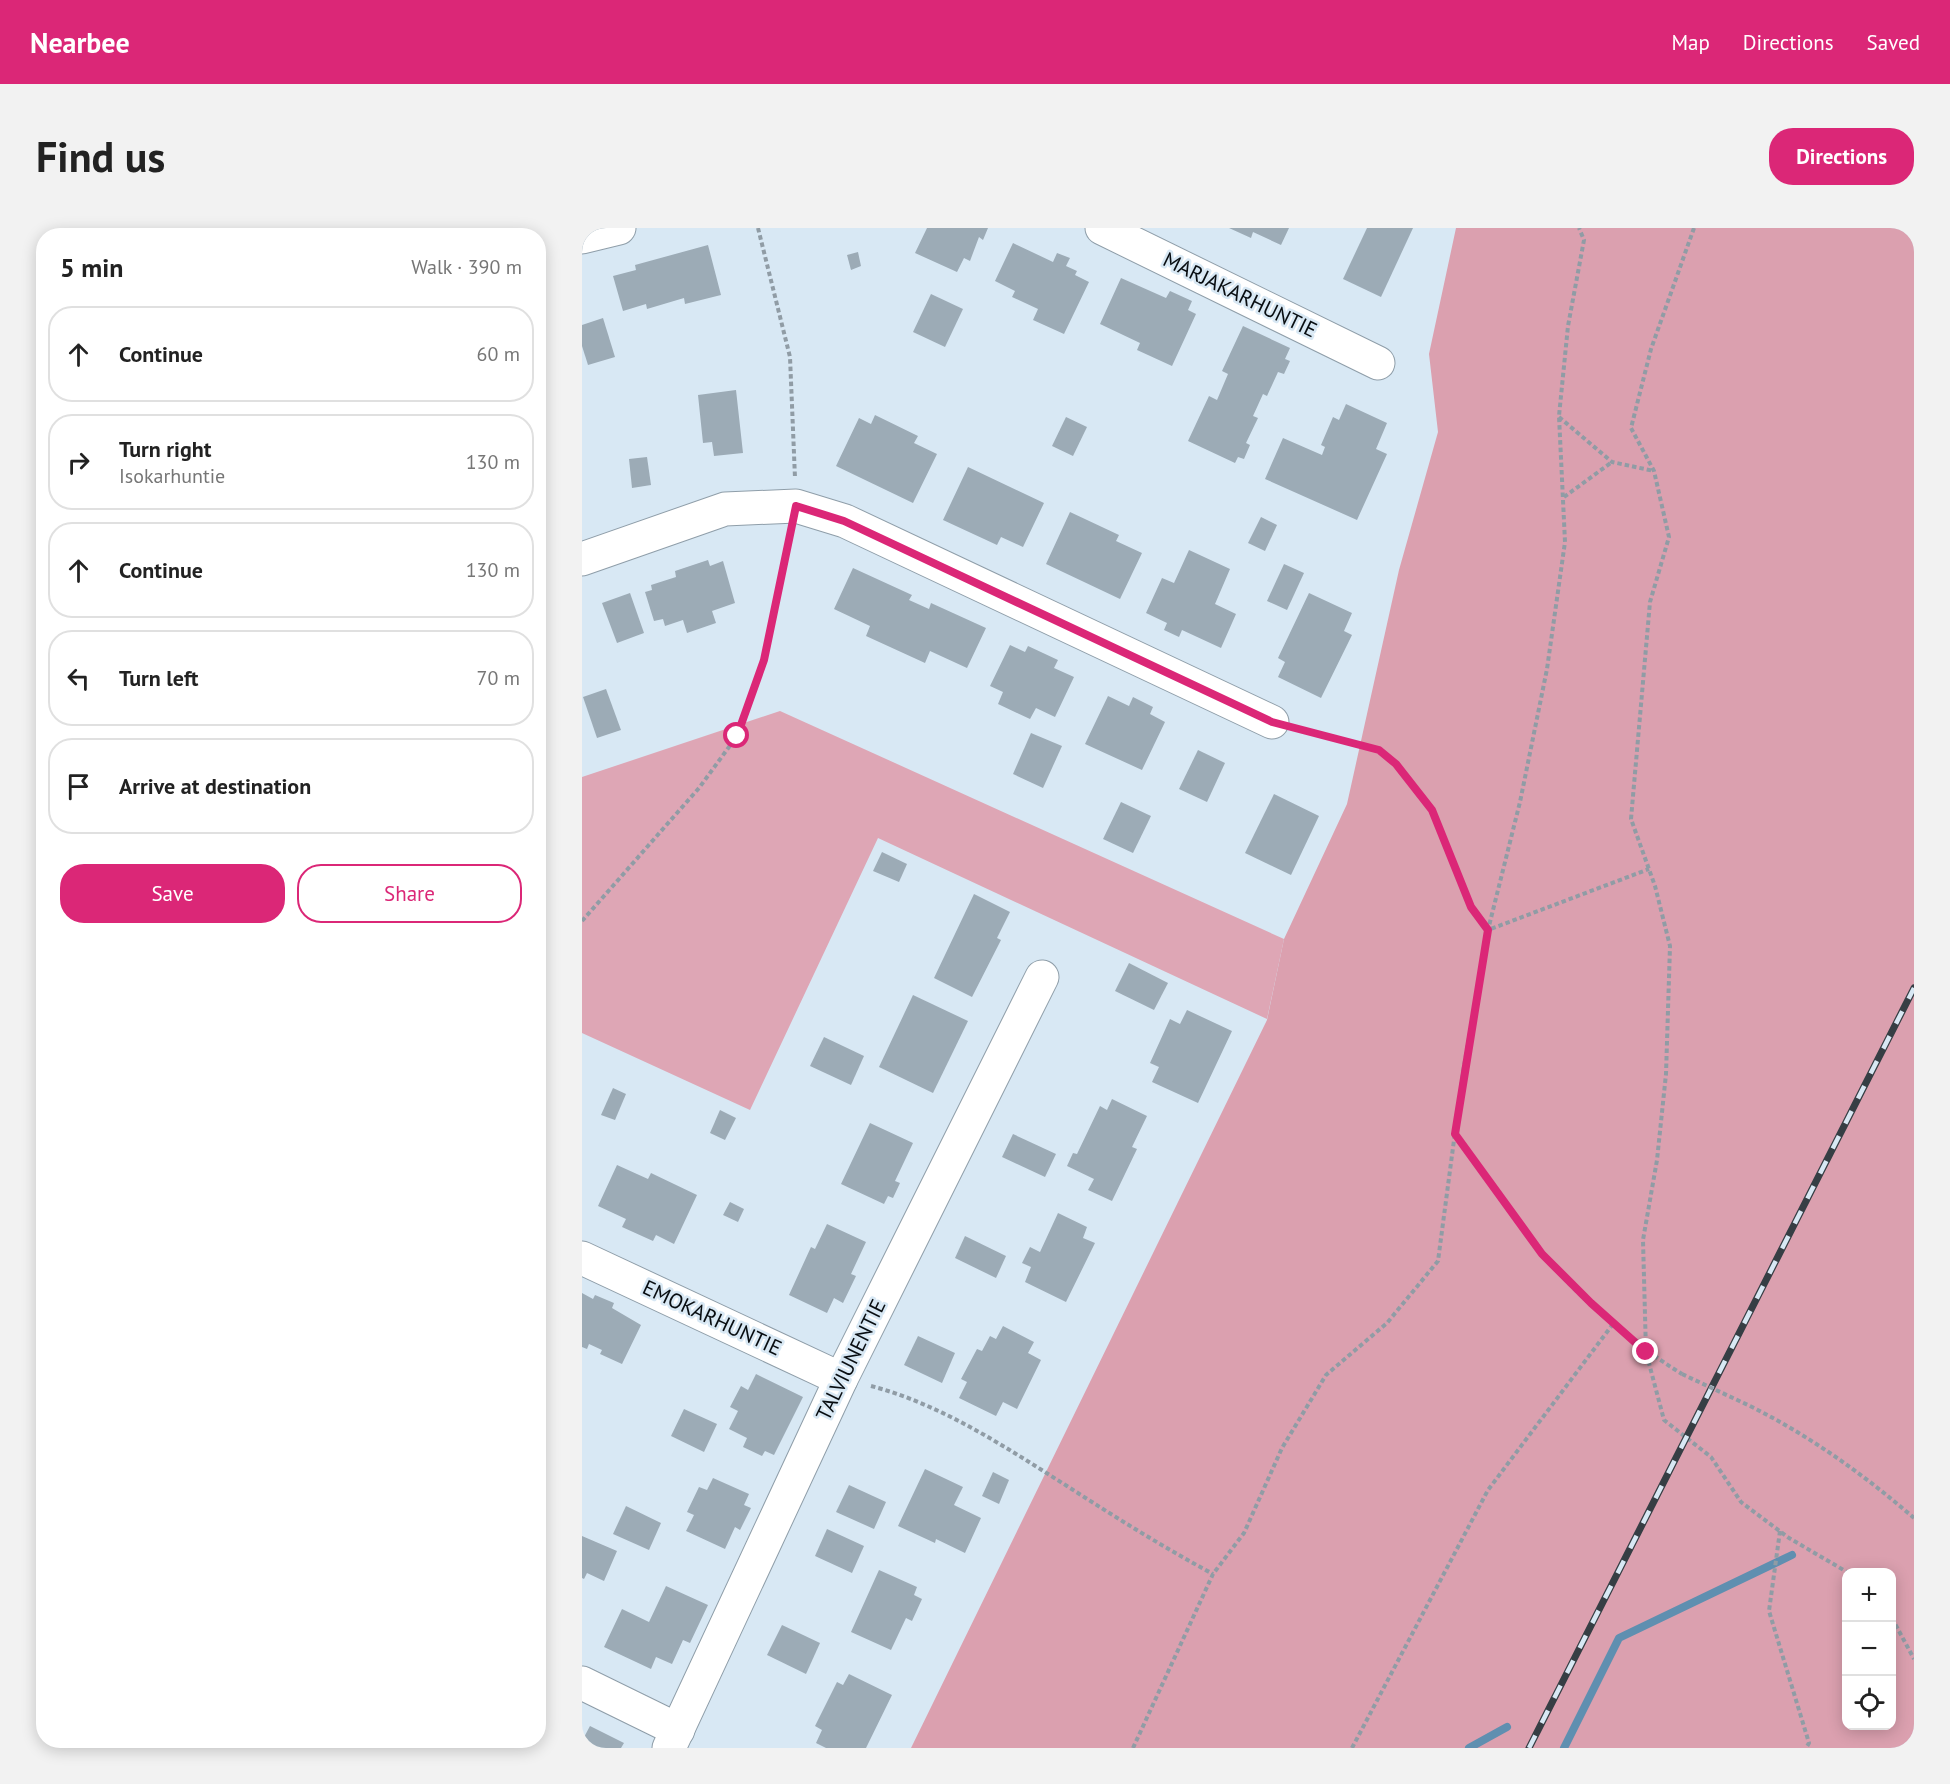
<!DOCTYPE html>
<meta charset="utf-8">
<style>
:root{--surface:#fff;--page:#f2f2f2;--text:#222;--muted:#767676;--line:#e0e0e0;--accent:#db2777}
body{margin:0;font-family:"PT Sans",sans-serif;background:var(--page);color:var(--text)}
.controls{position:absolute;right:18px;bottom:18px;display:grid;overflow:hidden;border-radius:12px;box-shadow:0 3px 15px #0003}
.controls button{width:54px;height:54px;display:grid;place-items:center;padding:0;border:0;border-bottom:2px solid var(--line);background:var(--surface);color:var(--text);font:30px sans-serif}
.stop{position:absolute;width:18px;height:18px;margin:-14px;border:4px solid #db2777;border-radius:50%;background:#fff}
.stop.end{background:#db2777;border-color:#fff;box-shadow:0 2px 6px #0008}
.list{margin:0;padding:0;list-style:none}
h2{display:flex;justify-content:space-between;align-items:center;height:78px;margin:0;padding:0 24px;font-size:26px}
h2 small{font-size:20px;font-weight:400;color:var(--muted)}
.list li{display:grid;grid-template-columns:39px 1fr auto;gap:18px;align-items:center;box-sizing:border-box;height:96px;margin:0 12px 12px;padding:0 12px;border:2px solid var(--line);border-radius:24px}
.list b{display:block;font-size:22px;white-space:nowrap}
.list p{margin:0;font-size:20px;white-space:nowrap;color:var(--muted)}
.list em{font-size:20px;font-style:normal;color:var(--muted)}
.actions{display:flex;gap:12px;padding:18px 24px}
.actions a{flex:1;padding:14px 0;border:2px solid var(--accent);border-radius:24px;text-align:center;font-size:21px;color:var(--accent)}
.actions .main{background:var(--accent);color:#fff}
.icon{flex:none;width:33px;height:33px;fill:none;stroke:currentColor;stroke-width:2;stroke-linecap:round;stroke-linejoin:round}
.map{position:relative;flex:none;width:1332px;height:1520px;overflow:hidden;border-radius:24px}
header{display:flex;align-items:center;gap:36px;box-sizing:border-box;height:84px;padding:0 30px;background:var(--accent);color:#fff}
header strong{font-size:28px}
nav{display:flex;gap:33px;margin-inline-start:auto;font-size:21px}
.intro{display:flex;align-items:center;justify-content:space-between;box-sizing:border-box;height:144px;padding:0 36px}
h1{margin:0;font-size:42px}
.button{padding:15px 27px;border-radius:24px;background:var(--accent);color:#fff;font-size:21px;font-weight:700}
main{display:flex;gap:36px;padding:0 36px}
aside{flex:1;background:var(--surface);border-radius:24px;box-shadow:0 3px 15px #0003}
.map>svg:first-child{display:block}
.green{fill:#dea6b5}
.forest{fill:#dba0af;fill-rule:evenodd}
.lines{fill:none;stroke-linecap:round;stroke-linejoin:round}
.stream{stroke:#5f8fb0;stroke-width:8}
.building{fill:#9cabb6}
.minor-casing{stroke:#8f9ea9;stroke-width:35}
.path{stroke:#909ca5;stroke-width:4;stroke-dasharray:4.5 3;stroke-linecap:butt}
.minor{stroke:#fff;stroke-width:33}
.rail-casing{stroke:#363e44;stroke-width:7}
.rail{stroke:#d8e8f4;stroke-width:4.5;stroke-dasharray:14;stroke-linecap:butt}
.path-bridge{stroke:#909ca5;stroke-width:4;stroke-dasharray:4.5 3;stroke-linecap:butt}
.route{stroke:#db2777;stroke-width:8}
.labels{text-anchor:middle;stroke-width:5;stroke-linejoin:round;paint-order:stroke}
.street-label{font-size:21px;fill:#080d11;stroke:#d8e8f4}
</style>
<header>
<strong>Nearbee</strong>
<nav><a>Map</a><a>Directions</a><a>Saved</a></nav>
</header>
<div class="intro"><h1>Find us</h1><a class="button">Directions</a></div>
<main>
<aside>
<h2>5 min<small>Walk · 390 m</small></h2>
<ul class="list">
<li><svg class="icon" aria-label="ahead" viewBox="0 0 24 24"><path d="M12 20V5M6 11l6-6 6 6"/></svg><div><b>Continue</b></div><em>60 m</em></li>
<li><svg class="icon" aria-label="right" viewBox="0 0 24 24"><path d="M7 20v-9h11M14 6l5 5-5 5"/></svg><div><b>Turn right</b><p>Isokarhuntie</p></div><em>130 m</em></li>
<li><svg class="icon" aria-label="ahead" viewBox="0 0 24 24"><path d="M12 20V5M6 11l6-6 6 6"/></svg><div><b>Continue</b></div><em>130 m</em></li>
<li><svg class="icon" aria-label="left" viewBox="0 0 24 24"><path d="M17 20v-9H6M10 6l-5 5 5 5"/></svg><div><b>Turn left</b></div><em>70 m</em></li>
<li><svg class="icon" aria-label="arrive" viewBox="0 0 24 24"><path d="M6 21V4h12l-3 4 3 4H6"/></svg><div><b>Arrive at destination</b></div></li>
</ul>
<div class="actions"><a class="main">Save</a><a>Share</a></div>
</aside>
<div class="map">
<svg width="1332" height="1520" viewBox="0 0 1332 1520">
<rect width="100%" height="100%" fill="#d8e8f4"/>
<path class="green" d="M198,483L702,711L685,791L296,610L168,882L0,805V549Z"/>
<path class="forest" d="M874,0H1332V1520H329L685,792L702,711L765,576L817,342L856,204L847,126ZM1264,1344H1310V1498H1264Z"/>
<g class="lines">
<g class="stream">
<path d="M887,1520L925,1499"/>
<path d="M982,1520L1037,1410L1210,1327"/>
</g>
</g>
<g class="building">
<path d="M345,0H406L401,12L397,9L388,33L382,30L375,44L333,25Z"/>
<path d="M647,0H707L699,17L671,4L669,10Z"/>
<path d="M785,0H831L799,69L761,51Z"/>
<path d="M431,15L471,34L475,25L488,30L484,38L495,43L493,47L507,54L482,106L451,92L456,81L430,69L433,63L413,53Z"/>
<path d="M126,17L139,67L103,76L102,70L65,81L64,76L41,83L31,48L54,42L53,37Z"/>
<path d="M276,24L279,38L269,42L265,27Z"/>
<path d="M539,50L584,70L588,63L610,73L606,82L614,86L590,138L555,122L558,115L518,96Z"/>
<path d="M349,66L381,81L363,119L331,104Z"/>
<path d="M21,90L33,129L6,137L0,118V97Z"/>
<path d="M661,98L708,120L703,131L708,133L702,146L696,144L685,168L681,166L671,188L676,190L664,215L668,217L662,231L656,229L653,235L606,213L627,168L635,172L646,146L640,143Z"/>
<path d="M154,162L161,225L132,228L130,214L121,215L116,167Z"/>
<path d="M764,176L805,195L794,221L805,226L775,292L683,251L701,210L740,227L743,219L739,217L751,189L757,192Z"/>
<path d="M293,187L336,208L332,215L355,226L331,275L254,238L277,190L289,196Z"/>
<path d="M484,189L505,199L491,228L470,218Z"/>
<path d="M65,229L69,257L50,260L47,231Z"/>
<path d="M386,239L462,275L441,319L419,309L415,317L361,292Z"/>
<path d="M488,284L537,307L534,313L560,325L538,371L464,336Z"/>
<path d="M679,289L695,297L683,323L666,315Z"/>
<path d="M607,322L648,341L633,376L654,386L639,420L600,402L597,409L582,402L585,395L564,385L580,350L592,355Z"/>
<path d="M126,332L128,338L141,333L153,375L130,383L134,395L105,405L101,392L83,398L81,391L72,393L63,364L70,362L69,357L94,349L93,343Z"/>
<path d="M702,336L722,345L705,382L685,373Z"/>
<path d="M271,340L330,367L327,372L347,381L349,375L404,400L385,440L348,423L343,435L284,408L288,398L252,381Z"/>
<path d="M48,365L62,405L35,415L20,375Z"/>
<path d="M727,365L770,385L762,403L770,407L739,470L696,449L703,434L696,430Z"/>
<path d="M428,417L443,424L446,418L476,432L472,440L492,449L473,489L454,480L448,491L416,476L421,464L408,458Z"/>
<path d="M24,461L39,502L15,510L1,469Z"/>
<path d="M526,468L547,478L551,469L571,479L568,486L583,494L560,542L503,516Z"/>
<path d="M449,505L480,518L461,560L431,546Z"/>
<path d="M616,522L643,535L625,574L597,561Z"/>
<path d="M692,566L737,588L709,647L663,625Z"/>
<path d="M539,574L569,588L551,625L521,611Z"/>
<path d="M300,624L325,636L317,654L291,643Z"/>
<path d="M392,666L428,684L415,710L419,712L390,769L352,750Z"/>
<path d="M547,735L586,755L572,782L533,763Z"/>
<path d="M331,767L386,793L351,865L297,839Z"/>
<path d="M605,782L650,803L616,875L570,854L577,839L568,835L588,791L598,796Z"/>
<path d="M242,809L282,828L269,857L228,838Z"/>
<path d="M31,860L44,866L33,892L19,887Z"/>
<path d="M530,871L565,888L550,919L555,921L530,973L506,962L512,951L485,938L491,925L495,926L518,878L525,882Z"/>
<path d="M138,882L154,890L143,912L128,905Z"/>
<path d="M288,895L331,915L313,953L318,955L311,970L306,968L302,976L259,956Z"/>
<path d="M431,906L474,926L463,949L420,929Z"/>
<path d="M35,937L66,951L69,945L115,967L92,1016L74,1007L71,1013L40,999L44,991L16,978Z"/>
<path d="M148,974L162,981L156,994L141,987Z"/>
<path d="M476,985L505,999L501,1010L513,1015L484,1074L443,1054L449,1039L440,1035L448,1019L458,1024Z"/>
<path d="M245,996L284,1014L269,1046L274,1048L261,1075L252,1070L245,1085L207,1067L229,1019L233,1021Z"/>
<path d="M383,1008L424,1028L414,1050L373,1030Z"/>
<path d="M0,1065L11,1071L13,1067L32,1075L30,1080L59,1097L40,1136L18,1126L20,1122L7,1116L5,1121L0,1119Z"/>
<path d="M421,1098L452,1114L446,1125L459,1132L435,1181L421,1174L414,1188L377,1170L385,1154L379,1151L395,1121L400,1123L408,1108L414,1111Z"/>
<path d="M336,1108L373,1125L360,1155L322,1137Z"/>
<path d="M174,1146L221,1169L192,1227L183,1223L180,1228L161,1219L165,1210L147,1201L156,1183L148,1179L159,1158L166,1162Z"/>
<path d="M102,1181L135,1196L122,1224L89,1208Z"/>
<path d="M343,1241L381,1259L372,1277L399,1290L383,1325L354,1311L353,1315L316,1298Z"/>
<path d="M411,1244L427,1252L417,1276L400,1268Z"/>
<path d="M131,1250L167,1266L162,1277L169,1280L158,1302L153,1299L143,1321L104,1303L112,1287L105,1284L117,1259L125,1262Z"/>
<path d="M267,1257L304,1274L292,1301L254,1284Z"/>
<path d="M44,1278L79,1295L67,1322L31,1306Z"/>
<path d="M245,1301L282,1318L270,1345L233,1328Z"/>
<path d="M0,1308L35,1323L22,1353L5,1345L2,1351L0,1350Z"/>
<path d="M297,1342L335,1359L332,1367L340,1371L330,1393L324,1390L309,1422L269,1404Z"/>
<path d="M84,1358L126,1377L108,1415L101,1412L90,1436L74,1429L69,1441L22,1419L40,1381L67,1394Z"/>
<path d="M200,1397L238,1415L224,1446L185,1427Z"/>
<path d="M267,1446L310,1467L284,1520H244L234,1515L240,1502L233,1498L255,1454L261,1457Z"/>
<path d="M8,1498L42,1515L39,1520H0V1513Z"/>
</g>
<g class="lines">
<defs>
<g id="minor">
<path d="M520,0L796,135"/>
<path d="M0,9L37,0"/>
<path d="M0,331L143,281L214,278L263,293L690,494"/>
<path d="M0,1030L259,1151"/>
<path d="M0,1455L96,1502"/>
<path d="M87,1520L259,1151L460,749"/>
</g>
</defs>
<use href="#minor" class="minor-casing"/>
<g class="path">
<path d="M176,0L208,129L213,250"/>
<path d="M1112,0L1069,121L1049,200L1072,243L1087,309L1068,374L1049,591L1073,658L1088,718L1084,846L1075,932L1061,1012L1064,1124L1082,1192L1129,1229L1159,1274L1207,1310L1265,1344"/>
<path d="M977,189L1030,234L1072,243"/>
<path d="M982,269L1030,234"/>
<path d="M717,501L797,522L814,536L850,582L889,679L906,702L1067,641"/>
<path d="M0,693L117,560L155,508L182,432L208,308"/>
<path d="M873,906C902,946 929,989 960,1026C999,1072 1048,1114 1100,1146"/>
<path d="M289,1158C361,1177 423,1219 485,1258C533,1289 581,1319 631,1346"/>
<path d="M1168,1178C1228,1208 1281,1246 1332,1290"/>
<path d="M1198,1303L1187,1383L1227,1515L1224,1520"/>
<path d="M1310,1390L1332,1431"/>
<path d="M551,1520L631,1346L662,1305L700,1220L744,1147L805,1095L856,1033L881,844L906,702L938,574L965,441L983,314L977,188L986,98L1002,12L997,0"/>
<path d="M770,1520L906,1262L1031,1096"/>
</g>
<use href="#minor" class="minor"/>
<defs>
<path id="rail" d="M947,1520L1332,760"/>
</defs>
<use href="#rail" class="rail-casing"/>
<use href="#rail" class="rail"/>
<path class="path-bridge" d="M1100,1146L1168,1178"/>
</g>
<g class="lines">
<path class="route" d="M155,508L182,432L214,278L262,293L690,494L797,522L814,536L850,582L889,679L906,702L873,906L960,1026L1009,1075L1064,1124"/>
</g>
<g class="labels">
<g class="street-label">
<text transform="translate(658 67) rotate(26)" y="7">MARJAKARHUNTIE</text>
<text transform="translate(130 1090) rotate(25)" y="7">EMOKARHUNTIE</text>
<text transform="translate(269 1132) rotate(-64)" y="7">TALVIUNENTIE</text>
</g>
</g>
</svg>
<div class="controls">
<button>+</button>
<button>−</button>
<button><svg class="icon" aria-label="locate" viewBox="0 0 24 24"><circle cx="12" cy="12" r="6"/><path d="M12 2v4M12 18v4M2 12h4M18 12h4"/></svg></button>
</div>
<div class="stop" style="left:155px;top:508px"></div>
<div class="stop end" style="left:1064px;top:1124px"></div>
</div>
</main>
